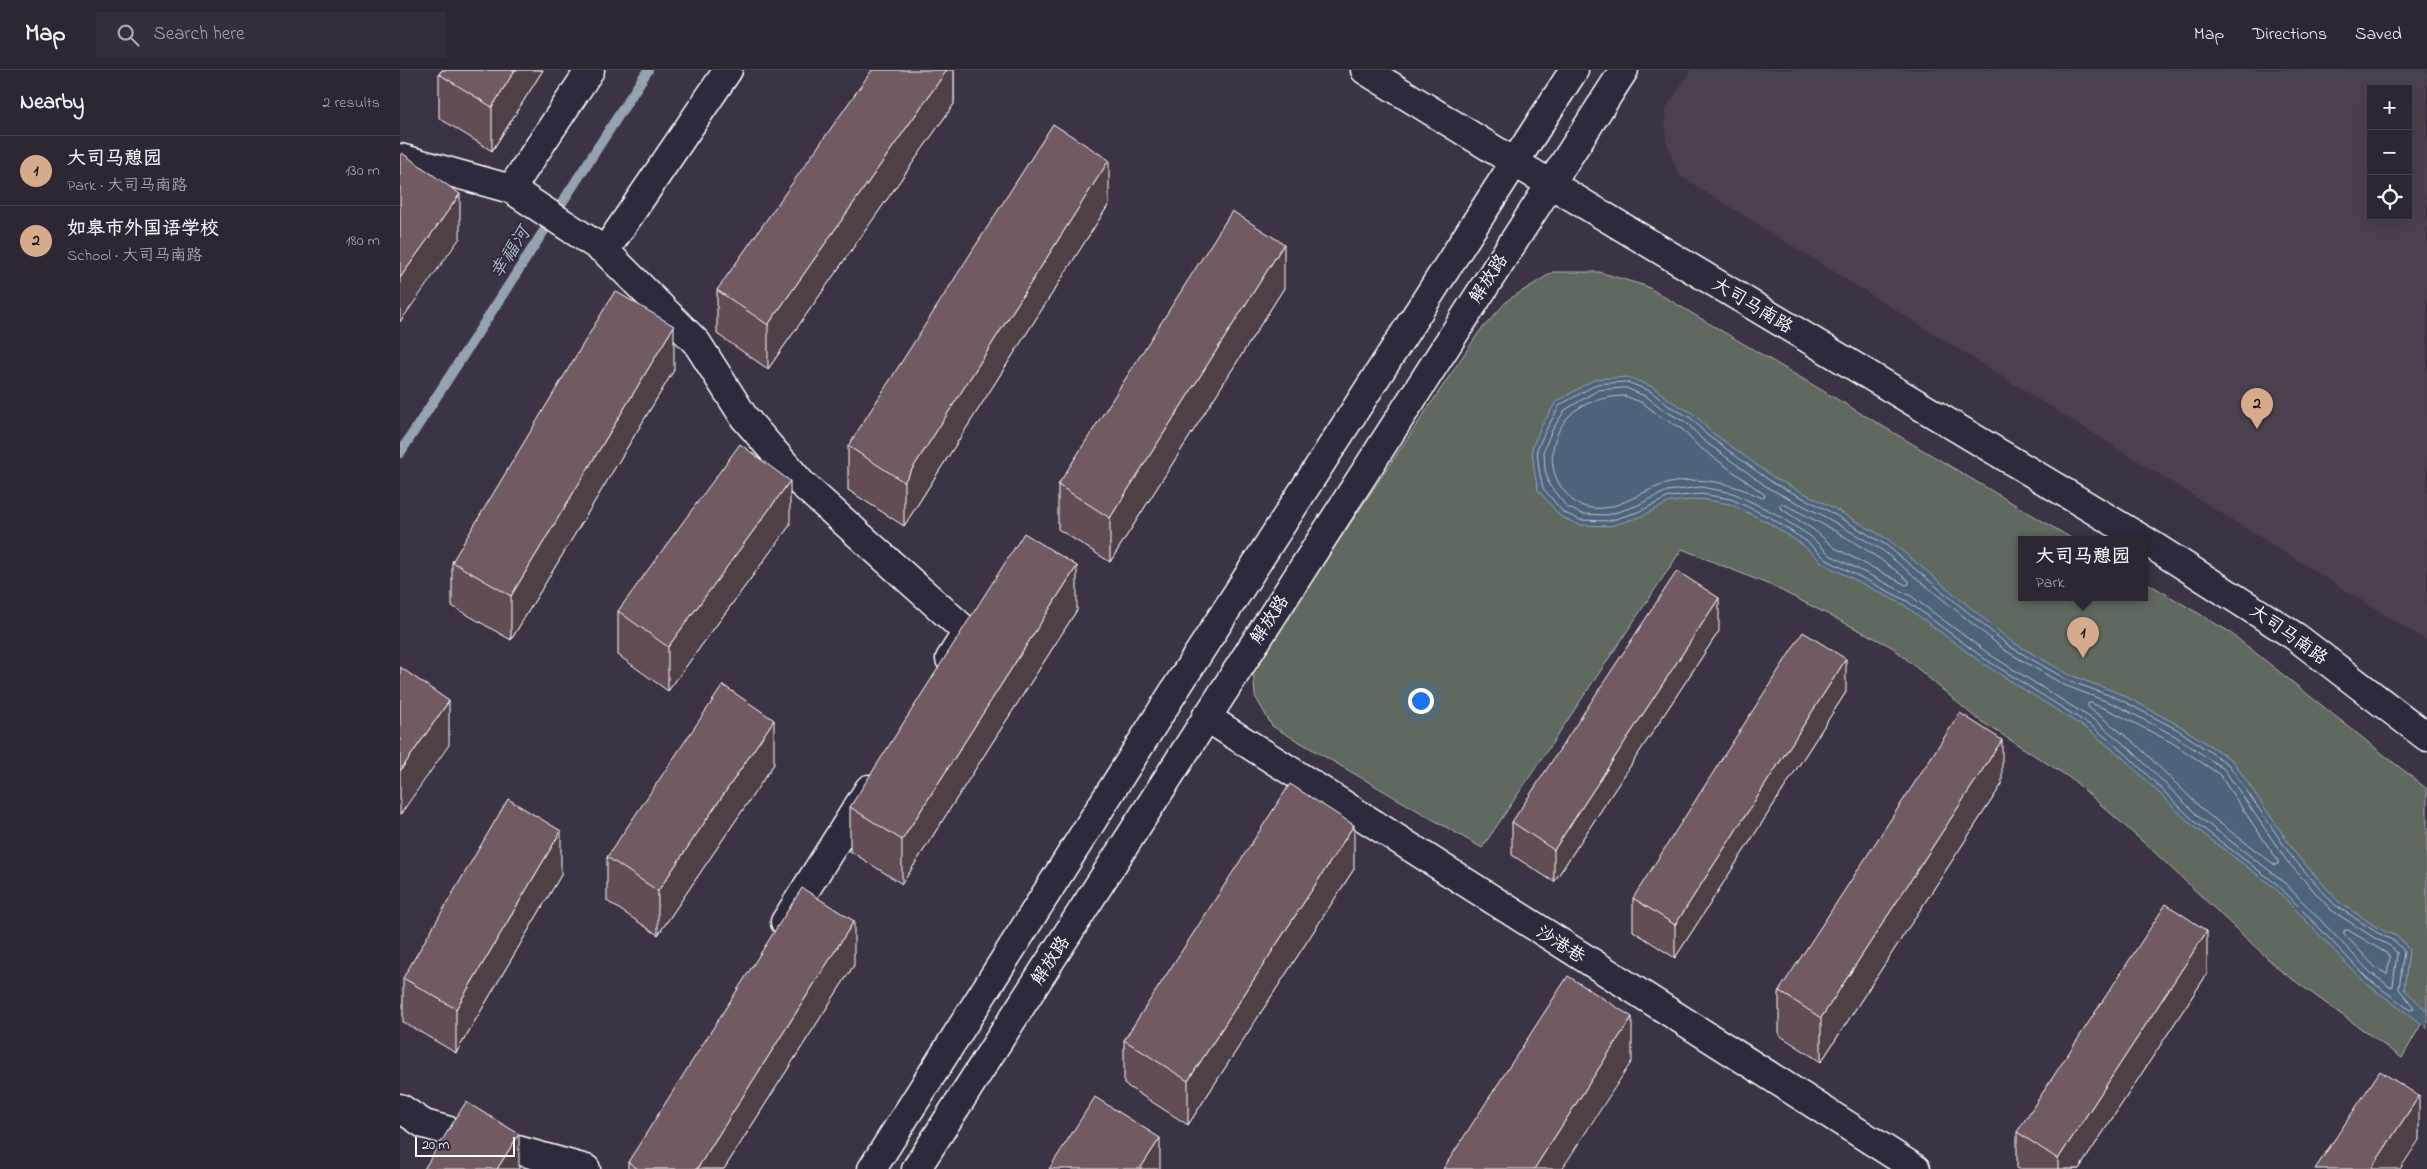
<!DOCTYPE html>
<meta charset="utf-8">
<style>
:root{--surface:#2d2734;--page:#352f3c;--text:#f1f3f6;--muted:#a7a5ac;--line:#48444f;--accent:#d6ab8b}
body{margin:0;font-family:"Indie Flower","LXGW WenKai TC",sans-serif;background:var(--page);color:var(--text)}
.controls{position:absolute;right:15px;top:15px;display:grid;overflow:hidden;border-radius:0px;box-shadow:0 5px 20px #0002}
.controls button{width:45px;height:45px;display:grid;place-items:center;padding:0;border:0;border-bottom:1px solid var(--line);background:var(--surface);color:var(--text);font:25px sans-serif}
.scale{position:absolute;left:15px;bottom:12px;width:100px;box-sizing:border-box;padding-left:5px;border:2px solid #fff;border-top:0;font-size:14px;line-height:18px;white-space:nowrap;color:#fff;-webkit-text-stroke:4px #2f2a3d;paint-order:stroke}
.you{position:absolute;left:1020px;top:630px;width:18px;height:18px;margin:-12px;border:4px solid #fff;border-radius:50%;background:#1a73e8;box-shadow:0 0 0 8px #1a73e833}
.badge{display:grid;place-items:center;width:32px;height:32px;border-radius:50%;background:var(--accent);color:#111;font-size:16px;font-weight:700}
.pin{position:absolute;translate:-50% -41px;filter:drop-shadow(0 1px 2px #0008)}
.pin::after{content:'';position:absolute;top:26px;width:18px;height:15px;background:inherit;clip-path:polygon(0 0,100% 0,50% 100%)}
.popup{position:absolute;left:1618px;top:466px;width:130px;height:65px;box-sizing:border-box;display:grid;place-content:center;border-radius:0px;background:var(--surface);filter:drop-shadow(0 1px 4px #0005);font-size:16px;white-space:nowrap;color:var(--muted)}
.popup b{font-size:19px;color:var(--text)}
.popup::after{content:'';position:absolute;left:50%;top:100%;margin-left:-10px;border:10px solid transparent;border-top-color:var(--surface)}
.list{margin:0;padding:0;list-style:none}
h2{display:flex;justify-content:space-between;align-items:center;height:65px;margin:0;padding:0 20px;font-size:21px}
h2 small{font-size:16px;font-weight:400;color:var(--muted)}
.list li{display:grid;grid-template-columns:32px 1fr auto;gap:15px;align-items:center;box-sizing:border-box;height:70px;padding:0 20px;border-top:1px solid var(--line)}
.list b{display:block;font-size:19px;white-space:nowrap}
.list p{margin:0;font-size:16px;white-space:nowrap;color:var(--muted)}
.list em{font-size:16px;font-style:normal;color:var(--muted)}
.icon{flex:none;width:28px;height:28px;fill:none;stroke:currentColor;stroke-width:2;stroke-linecap:round;stroke-linejoin:round}
.map{position:relative;flex:none;width:2027px;height:1099px;overflow:hidden}
header{display:flex;align-items:center;gap:30px;box-sizing:border-box;height:70px;padding:0 25px;background:var(--surface);border-bottom:1px solid var(--line)}
header strong{font-size:24px}
nav{display:flex;gap:28px;margin-inline-start:auto;font-size:18px}
.search{width:350px;height:45px;background:var(--page);display:flex;align-items:center;gap:12px;box-sizing:border-box;padding:0 18px;border-radius:0px;color:var(--muted);font-size:19px}
main{display:flex}
aside{flex:1;background:var(--surface)}
.map>svg:first-child{display:block}
.built{fill:#4c3f4e;fill-rule:evenodd}
.green{fill:#5e695e;stroke:#aeb4ae}
.water{fill:#4e647a;stroke:#95a2af}
.lines{fill:none;stroke-linecap:round;stroke-linejoin:round}
.shore{stroke:#b8c1ca;stroke-width:1}
.stream{stroke:#95a2af;stroke-width:10}
.street-casing{stroke:#fff;stroke-width:31}
.secondary-casing{stroke:#fff;stroke-width:31}
.street{stroke:#2f2a3d;stroke-width:28}
.secondary{stroke:#2f2a3d;stroke-width:28}
.wall{fill:#624d56;stroke:#fff}
.shaded-wall{fill:#503f46;stroke:#fff}
.building{fill:#725a64;stroke:#fff}
.labels{text-anchor:middle;stroke-width:4;stroke-linejoin:round;paint-order:stroke}
.street-label{font-size:18px;fill:#fff;stroke:#2f2a3d}
.water-label{font-size:19px;font-style:italic;fill:#afb9c3;stroke:#2f2a3d}
</style>
<header>
<strong>Map</strong>
<div class="search"><svg class="icon" aria-label="search" viewBox="0 0 24 24"><circle cx="10" cy="10" r="6"/><path d="M15 15l6 6"/></svg>Search here</div>
<nav><a>Map</a><a>Directions</a><a>Saved</a></nav>
</header>
<main>
<aside>
<h2>Nearby<small>2 results</small></h2>
<ul class="list">
<li><span class="badge">1</span><div><b>大司马憩园</b><p>Park · 大司马南路</p></div><em>130 m</em></li>
<li><span class="badge">2</span><div><b>如皋市外国语学校</b><p>School · 大司马南路</p></div><em>180 m</em></li>
</ul>
</aside>
<div class="map">
<svg width="2027" height="1099" viewBox="0 0 2027 1099">
<rect width="100%" height="100%" fill="#3c3445"/>
<filter id="ink" filterUnits="userSpaceOnUse"><feTurbulence type="fractalNoise" baseFrequency=".02" numOctaves="2"/><feDisplacementMap in="SourceGraphic" scale="10" xChannelSelector="R" yChannelSelector="G"/><feConvolveMatrix kernelMatrix="1 2 1 2 8 2 1 2 1" color-interpolation-filters="sRGB"/></filter>
<g filter="url(#ink)">
<path class="built" d="M1291,0H2027V571L1279,105L1266,71L1265,40ZM1971,19H2008V146H1971Z"/>
<path class="green" d="M1153,202H1199L1246,216L1673,469H1622V527H1744V511L1828,561L2027,719V944L2002,988L1881,901L1752,780L1673,710L1576,648L1492,577L1372,516L1282,479L1082,778L872,656L855,626L853,598L1079,262L1108,230Z"/>
<path class="water" d="M1228,307L1253,317L1271,331L1294,344L1310,361L1376,409L1428,435L1489,470L1612,572L1670,605L1721,624L1780,656L1833,691L1896,784L1939,832L1978,858L2000,868L2009,880L2004,919L2027,941V958L1964,912L1875,818L1793,756L1722,687L1690,661L1582,593L1504,535L1424,494L1403,475L1369,453L1330,434L1301,429L1270,432L1240,447L1210,456L1179,455L1160,446L1138,420L1134,400L1132,378L1141,357L1156,332L1195,309Z"/>
<g class="lines">
<g class="shore">
<path d="M1227,312L1250,321L1269,336L1291,348L1307,365L1373,413L1425,439L1486,475L1609,576L1667,610L1719,629L1778,660L1829,695L1892,787L1935,835L1976,862L1996,872L2004,881L1999,919L2013,936L2014,939L2010,940L1967,908L1878,815L1796,753L1726,684L1693,657L1585,589L1507,531L1427,490L1406,471L1371,448L1331,429L1301,424L1269,427L1238,442L1209,451L1180,450L1163,442L1143,418L1139,400L1137,379L1146,360L1160,335L1197,314Z"/>
<path d="M1226,318L1247,327L1265,341L1287,353L1303,370L1370,419L1422,445L1482,480L1606,581L1664,615L1716,635L1775,666L1824,699L1887,791L1931,840L1973,867L1992,877L1997,883L1993,916L1990,917L1971,903L1882,810L1800,748L1730,679L1697,652L1589,584L1511,526L1430,485L1410,466L1374,443L1333,423L1301,417L1267,421L1236,436L1208,445L1182,444L1167,437L1149,415L1145,399L1144,380L1151,362L1165,340L1198,320Z"/>
<path d="M1225,326L1243,333L1261,347L1282,359L1298,376L1364,424L1365,427L1362,428C1332,413 1299,405 1266,414C1238,421 1214,446 1183,436C1175,434 1170,428 1165,422C1146,400 1149,368 1169,346C1182,332 1207,326 1225,326Z"/>
<path d="M1383,434C1428,456 1470,479 1509,511V514L1506,515L1435,478L1414,460L1380,438V435Z"/>
<path d="M1691,633L1713,642L1771,672L1819,704L1878,791V794L1875,795L1805,742L1735,673L1688,637V634Z"/>
<path d="M1948,860L1988,884L1990,887L1987,904L1976,898L1944,864V861Z"/>
</g>
<path class="stream" d="M0,383L248,0"/>
<defs>
<g id="street">
<path d="M0,88L111,119L205,181L297,273L344,347L401,413L567,562L550,589"/>
<path d="M111,119L190,0"/>
<path d="M205,181L328,0"/>
<path d="M806,647L1516,1099"/>
<path d="M385,852L469,719"/>
<path d="M0,1038L24,1054L186,1099"/>
</g>
<g id="secondary">
<path d="M965,0L1114,92L1742,469"/>
<path d="M1744,470L1896,567L2027,667"/>
<path d="M472,1099L773,623L1174,0"/>
<path d="M516,1099L1224,0"/>
</g>
</defs>
<use href="#street" class="street-casing"/>
<use href="#secondary" class="secondary-casing"/>
<use href="#street" class="street"/>
<use href="#secondary" class="secondary"/>
</g>
<g class="wall">
<path d="M42,0H143L92,81L39,48V4Z"/>
<path d="M554,0V34L368,299L317,264V220Z"/>
<path d="M709,134L504,456L448,420V376Z"/>
<path d="M884,218L710,492L658,459V415Z"/>
<path d="M274,300L111,570L52,536V492Z"/>
<path d="M390,455L268,621L218,585V541Z"/>
<path d="M677,540L502,814L450,781V737Z"/>
<path d="M1319,561L1154,812L1112,785V752Z"/>
<path d="M1446,622L1275,888L1233,861V828Z"/>
<path d="M374,694L258,865L207,831V787Z"/>
<path d="M1602,714L1421,992L1379,965V921Z"/>
<path d="M954,799L788,1055L724,1014V970Z"/>
<path d="M161,805L56,983L3,952V908Z"/>
<path d="M454,895L324,1099H228V1092Z"/>
<path d="M1807,904L1679,1099H1617V1062Z"/>
</g>
<g class="shaded-wall">
<path d="M115,0H143L92,81V37Z"/>
<path d="M547,0H554V34L368,299V255Z"/>
<path d="M709,90V134L504,456V412Z"/>
<path d="M60,124V168L0,252V208Z"/>
<path d="M884,174V218L710,492V448Z"/>
<path d="M274,256V300L111,570V526Z"/>
<path d="M390,411V455L268,621V577Z"/>
<path d="M677,496V540L502,814V770Z"/>
<path d="M1319,528V561L1154,812V780Z"/>
<path d="M1446,589V622L1275,888V855Z"/>
<path d="M49,631V675L0,745V701Z"/>
<path d="M374,650V694L258,865V821Z"/>
<path d="M1602,670V714L1421,992V948Z"/>
<path d="M954,755V799L788,1055V1011Z"/>
<path d="M161,761V805L56,983V939Z"/>
<path d="M454,851V895L324,1099H297Z"/>
<path d="M1807,861V904L1679,1099H1658V1089Z"/>
<path d="M1232,947V991L1162,1099H1134Z"/>
<path d="M2019,1026V1070L2000,1099H1971Z"/>
<path d="M119,1064V1099H97Z"/>
<path d="M760,1068V1099H740Z"/>
</g>
<g class="building">
<path d="M42,0H115L92,37L39,4Z"/>
<path d="M472,0H547L368,255L317,220Z"/>
<path d="M653,54L709,90L504,412L448,376Z"/>
<path d="M2,83L60,124L0,208V85Z"/>
<path d="M832,141L884,174L710,448L658,415Z"/>
<path d="M215,221L274,256L111,526L52,492Z"/>
<path d="M340,374L390,411L268,577L218,541Z"/>
<path d="M624,463L677,496L502,770L450,737Z"/>
<path d="M1277,501L1319,528L1154,780L1112,752Z"/>
<path d="M1403,562L1446,589L1275,855L1233,828Z"/>
<path d="M0,597L49,631L0,701Z"/>
<path d="M323,615L374,650L258,821L207,787Z"/>
<path d="M1560,643L1602,670L1421,948L1379,921Z"/>
<path d="M890,714L954,755L788,1011L724,970Z"/>
<path d="M108,729L161,761L56,939L3,908Z"/>
<path d="M402,818L454,851L297,1099H238L228,1092Z"/>
<path d="M1766,834L1807,861L1658,1089L1617,1062Z"/>
<path d="M1168,906L1232,947L1134,1099H1043Z"/>
<path d="M1980,1001L2019,1026L1971,1099H1915Z"/>
<path d="M695,1027L760,1068L740,1099H649Z"/>
<path d="M66,1032L119,1064L97,1099H24Z"/>
</g>
</g>
<g class="labels">
<g class="street-label">
<text transform="translate(1088 208) rotate(-57)" y="6">解放路</text>
<text transform="translate(1353 235) rotate(31)" y="6">大司马南路</text>
<text transform="translate(869 549) rotate(-57)" y="6">解放路</text>
<text transform="translate(1889 564) rotate(35)" y="6">大司马南路</text>
<text transform="translate(1161 874) rotate(32)" y="6">沙港巷</text>
<text transform="translate(650 890) rotate(-57)" y="6">解放路</text>
</g>
<g class="water-label">
<text transform="translate(109 182) rotate(-57)" y="7">幸福河</text>
</g>
</g>
</svg>
<div class="controls">
<button>+</button>
<button>−</button>
<button><svg class="icon" aria-label="locate" viewBox="0 0 24 24"><circle cx="12" cy="12" r="6"/><path d="M12 2v4M12 18v4M2 12h4M18 12h4"/></svg></button>
</div>
<div class="scale">20 m</div>
<div class="you"></div>
<div class="pin badge" style="left:1683px;top:588px">1</div>
<div class="popup"><b>大司马憩园</b>Park</div>
<div class="pin badge" style="left:1857px;top:359px">2</div>
</div>
</main>
